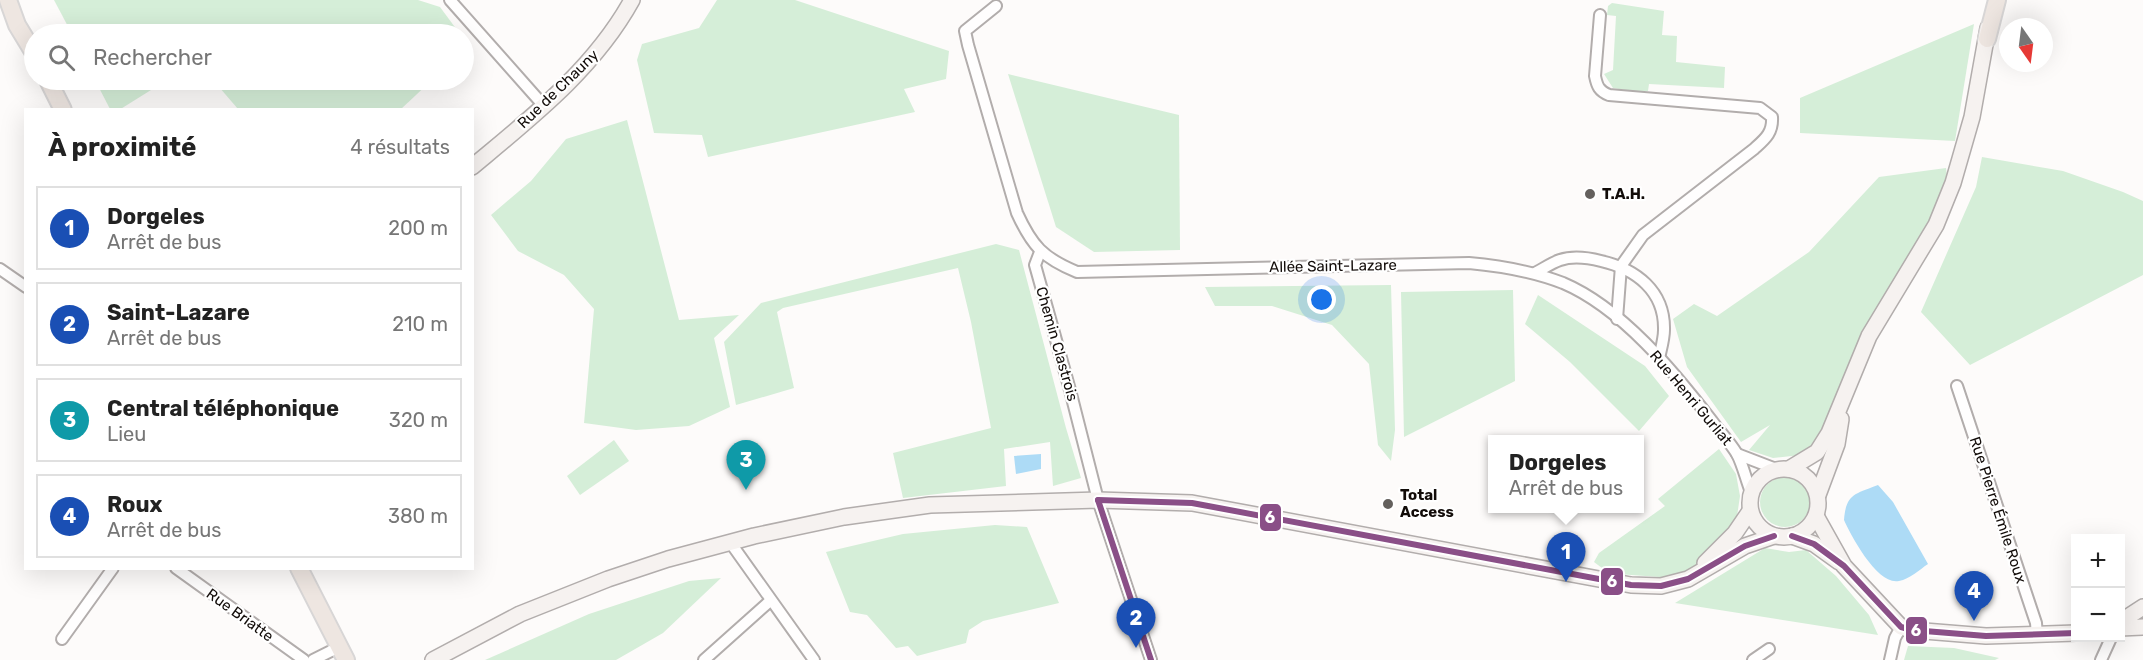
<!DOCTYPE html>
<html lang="fr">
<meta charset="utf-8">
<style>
:root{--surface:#fff;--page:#f6f6f6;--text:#222;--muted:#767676;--line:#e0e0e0;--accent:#64605d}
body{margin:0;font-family:Rubik,sans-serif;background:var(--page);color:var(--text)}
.controls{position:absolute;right:18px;bottom:18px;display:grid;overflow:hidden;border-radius:0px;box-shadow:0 6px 24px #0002}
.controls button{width:54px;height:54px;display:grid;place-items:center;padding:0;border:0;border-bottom:2px solid var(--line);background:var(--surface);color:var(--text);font:30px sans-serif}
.compass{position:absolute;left:1999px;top:18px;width:54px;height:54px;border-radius:50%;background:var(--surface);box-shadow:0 6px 24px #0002;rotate:166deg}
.you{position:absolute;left:1322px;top:300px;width:21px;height:21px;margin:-15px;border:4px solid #fff;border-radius:50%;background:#1a73e8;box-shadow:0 0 0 9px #1a73e833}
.badge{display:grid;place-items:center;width:39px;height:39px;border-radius:50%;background:var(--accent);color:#fff;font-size:20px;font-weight:700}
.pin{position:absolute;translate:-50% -50px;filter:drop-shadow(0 2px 3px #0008)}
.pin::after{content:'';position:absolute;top:32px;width:21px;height:18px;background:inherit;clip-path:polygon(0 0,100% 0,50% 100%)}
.popup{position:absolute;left:1488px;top:435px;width:156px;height:78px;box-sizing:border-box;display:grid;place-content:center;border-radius:0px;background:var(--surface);filter:drop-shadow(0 2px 4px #0005);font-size:20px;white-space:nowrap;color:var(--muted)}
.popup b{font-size:22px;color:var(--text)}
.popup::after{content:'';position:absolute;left:50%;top:100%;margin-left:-12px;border:12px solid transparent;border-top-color:var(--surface)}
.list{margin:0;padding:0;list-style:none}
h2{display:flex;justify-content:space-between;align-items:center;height:78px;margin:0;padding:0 24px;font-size:26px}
h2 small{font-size:20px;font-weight:400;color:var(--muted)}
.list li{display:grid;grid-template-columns:39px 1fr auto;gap:18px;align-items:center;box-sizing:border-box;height:84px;margin:0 12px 12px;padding:0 12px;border:2px solid var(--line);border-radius:0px}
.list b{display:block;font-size:22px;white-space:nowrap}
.list p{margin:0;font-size:20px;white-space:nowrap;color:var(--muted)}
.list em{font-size:20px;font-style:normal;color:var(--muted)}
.icon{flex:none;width:33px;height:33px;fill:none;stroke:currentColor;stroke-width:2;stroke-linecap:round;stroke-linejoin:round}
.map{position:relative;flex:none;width:2143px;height:660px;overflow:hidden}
.search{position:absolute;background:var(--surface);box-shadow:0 6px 24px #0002;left:24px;top:24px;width:450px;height:66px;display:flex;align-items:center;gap:15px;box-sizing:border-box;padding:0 21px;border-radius:33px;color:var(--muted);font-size:22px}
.panel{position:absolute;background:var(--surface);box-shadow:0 6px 24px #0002;left:24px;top:108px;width:450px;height:462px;border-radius:0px}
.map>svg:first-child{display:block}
.green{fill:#d5eed8}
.water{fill:#addbf6}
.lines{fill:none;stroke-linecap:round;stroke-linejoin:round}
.street-casing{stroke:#b2adac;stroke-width:14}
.secondary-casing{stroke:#b2adac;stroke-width:18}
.primary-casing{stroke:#d8d6d6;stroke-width:20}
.street{stroke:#fffefe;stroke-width:10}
.secondary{stroke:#f6f2f0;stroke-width:15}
.primary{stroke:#eee6e1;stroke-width:16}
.bus-1-casing{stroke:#fff;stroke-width:10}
.bus-1{stroke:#8a4f87;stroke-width:6}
.poi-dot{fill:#64605d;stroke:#fff;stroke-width:2}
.labels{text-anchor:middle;stroke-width:4.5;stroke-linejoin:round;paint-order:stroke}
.street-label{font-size:15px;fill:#120c09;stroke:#fff}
.poi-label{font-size:15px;font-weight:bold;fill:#120c09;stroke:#fff;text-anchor:start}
.line-badge{stroke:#fff;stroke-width:2}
.badge-label{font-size:16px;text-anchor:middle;font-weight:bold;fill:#fff}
</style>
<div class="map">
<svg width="2143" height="660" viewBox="0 0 2143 660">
<rect width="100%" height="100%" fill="#fdfbfa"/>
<g class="green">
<path d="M54,0H418L440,7L460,34H72Z"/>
<path d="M717,0H795L949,51L946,79L904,89L915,112L708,157L702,135L654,133L637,60L642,44L699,28Z"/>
<path d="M1612,3L1664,11L1662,35L1677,36L1676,62L1725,67L1724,88L1649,84L1648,91H1643V93L1613,88L1604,74L1613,70L1616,16L1607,15L1608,6Z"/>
<path d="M1974,24L1955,141L1800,133V98Z"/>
<path d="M1008,74L1179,115L1180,250L1094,252L1056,227Z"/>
<path d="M95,80H167L119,110L110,109Z"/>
<path d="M213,80H432L400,110L238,109Z"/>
<path d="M627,120L679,320L739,315L714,338L730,407L689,426L636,430L584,423L594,309L564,275L518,251L491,215L531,181L566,139Z"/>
<path d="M1982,157L2063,171L2123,192L2143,201V275L1970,365L1921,312L1976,187Z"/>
<path d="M1946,168L1948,183L1905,267L1852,355L1827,419L1814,447L1801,455L1773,458L1749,450L1770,425L1741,442L1687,367L1673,319L1694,304L1717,316L1809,252L1879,177Z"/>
<path d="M996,244L1019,250L1066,428L1081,478L1053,486L1050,442L1004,449L1006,486L903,498L893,453L991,428L971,322L958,268L783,308L777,312L794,388L736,405L724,342L761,303Z"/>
<path d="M1391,285L1395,430L1391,461L1378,445L1369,364L1332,325L1272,306H1215L1205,287Z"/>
<path d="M1513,290L1515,381L1404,437L1401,292Z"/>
<path d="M1538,295L1645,366L1669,396L1639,431L1570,362L1525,324Z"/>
<path d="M614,440L629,461L580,495L567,476Z"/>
<path d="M1719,449L1736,474L1740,496L1735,530L1696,565L1674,578L1617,574L1602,568L1594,562L1599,553L1665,506L1658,499Z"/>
<circle cx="1785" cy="502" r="25"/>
<path d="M995,525L1027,527L1059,603L983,621L969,630L966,643L917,656L908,646L896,648L867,615L850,612L826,552L903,534Z"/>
<path d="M1765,548L1789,552L1806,550L1836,576L1869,615L1878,635L1675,603Z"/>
<path d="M721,578L663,633L616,660H485L589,614L689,581Z"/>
<path d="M1908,646L1954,648L1999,658L1995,660H1904Z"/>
</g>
<g class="water">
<path d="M1041,454V469L1016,474L1014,456Z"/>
<path d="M1878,485L1893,502L1928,564C1919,570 1910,579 1899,581C1878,586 1851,536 1844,520C1846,493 1856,494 1878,485Z"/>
</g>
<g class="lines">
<defs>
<g id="street">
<path d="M450,0L544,106"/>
<path d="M996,6L965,31L968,45L1017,213C1032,246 1043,258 1077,272L1469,263C1502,266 1532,271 1563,283C1622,308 1674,372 1712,421C1720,432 1730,442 1737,454C1743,465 1746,480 1751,492"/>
<path d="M1600,15L1595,76C1597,86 1599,91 1609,95L1760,108L1772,117C1773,133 1765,139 1754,149L1643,235L1621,266L1617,319"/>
<path d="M1040,252L1035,265L1070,390L1098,500L1151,660"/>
<path d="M0,269L26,287"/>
<path d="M1535,273C1543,269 1551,263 1560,260C1572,256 1589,258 1601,261C1636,269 1665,291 1664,330C1664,339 1661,349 1659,358"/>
<path d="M1957,386L2036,623L2037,635"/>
<path d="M1737,454L1776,469"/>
<path d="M730,542L814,660"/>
<path d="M176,568L304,660"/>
<path d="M62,639L113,568"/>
<path d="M313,660L339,647"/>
<path d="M704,660L770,601"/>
<path d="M1753,660L1769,649"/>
<path d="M1890,660L1895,638L1901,627"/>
<path d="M2101,660L2111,638"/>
</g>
<g id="secondary">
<path d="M472,167C532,117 594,69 632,0"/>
<circle cx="1784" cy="503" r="34"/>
<path d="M1789,469L1817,452L1829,433L1869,336L1936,225L1953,183L1972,117L1988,28"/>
<path d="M1818,495L1837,444L1841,419"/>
<path d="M1816,516L1844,566L1901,627L1912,630L1986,636L2076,633"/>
<path d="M1792,536L1814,544L1839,562"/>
<path d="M1705,563L1735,533L1750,511"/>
<path d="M2120,622L2143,607"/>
<path d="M2120,628L2143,627"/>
<path d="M433,660L520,614L608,579L668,559L754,536L844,517L930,505L1098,500L1192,503L1631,585L1661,586L1688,579L1745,546L1774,536"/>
</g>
<g id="primary">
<path d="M8,0L17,25L34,53"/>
<path d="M1987,39L1997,0"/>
<path d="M48,80L63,110"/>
<path d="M299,568L346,660"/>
</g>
</defs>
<use href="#street" class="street-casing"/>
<use href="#secondary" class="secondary-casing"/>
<use href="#primary" class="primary-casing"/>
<use href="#street" class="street"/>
<use href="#secondary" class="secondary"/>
<use href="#primary" class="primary"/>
<defs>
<g id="bus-1">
<path d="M1098,500L1192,503L1631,585L1661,586L1688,579L1745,546L1774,536"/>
<path d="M1098,500L1151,660"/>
<path d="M1792,536L1814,544L1844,566L1901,627L1912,630L1986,636L2076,633"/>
</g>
</defs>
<use href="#bus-1" class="bus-1-casing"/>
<use href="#bus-1" class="bus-1"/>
</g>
<g class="poi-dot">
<circle cx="1590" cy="194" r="6"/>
<circle cx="1388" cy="504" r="6"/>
</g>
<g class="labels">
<g class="street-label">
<text transform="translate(558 89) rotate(-44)" y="5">Rue de Chauny</text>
<text transform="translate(1333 266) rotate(-1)" y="5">Allée Saint-Lazare</text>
<text transform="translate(1057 344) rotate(74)" y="5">Chemin Clastrois</text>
<text transform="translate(1691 398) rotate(50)" y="5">Rue Henri Gurliat</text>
<text transform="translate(1998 510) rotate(72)" y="5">Rue Pierre Émile Roux</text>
<text transform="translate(240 615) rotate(36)" y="5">Rue Briatte</text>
</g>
<g class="poi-label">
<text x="1602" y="199">T.A.H.</text>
<text x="1400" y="500">Total<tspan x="1400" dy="17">Access</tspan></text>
</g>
</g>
<g class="line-badge">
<rect x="1259" y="503" width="23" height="29" rx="6" fill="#8a4f87"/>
<rect x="1600" y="567" width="24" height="29" rx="6" fill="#8a4f87"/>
<rect x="1905" y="616" width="23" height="29" rx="6" fill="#8a4f87"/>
</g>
<g class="badge-label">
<text x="1270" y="523">6</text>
<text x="1612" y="587">6</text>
<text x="1916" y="636">6</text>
</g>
</svg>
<div class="controls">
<button>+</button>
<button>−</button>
</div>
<svg class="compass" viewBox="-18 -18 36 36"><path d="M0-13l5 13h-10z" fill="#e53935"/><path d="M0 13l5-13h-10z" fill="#767676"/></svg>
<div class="you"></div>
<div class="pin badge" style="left:1566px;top:582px;background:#1a4fb4">1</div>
<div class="popup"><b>Dorgeles</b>Arrêt de bus</div>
<div class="pin badge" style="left:1136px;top:648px;background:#1a4fb4">2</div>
<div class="pin badge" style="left:746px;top:490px;background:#0f9aa8">3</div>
<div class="pin badge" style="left:1974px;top:621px;background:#1a4fb4">4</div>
<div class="search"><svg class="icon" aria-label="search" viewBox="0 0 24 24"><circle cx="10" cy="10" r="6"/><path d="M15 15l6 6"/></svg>Rechercher</div>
<section class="panel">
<h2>À proximité<small>4 résultats</small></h2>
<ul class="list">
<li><span class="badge" style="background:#1a4fb4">1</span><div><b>Dorgeles</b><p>Arrêt de bus</p></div><em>200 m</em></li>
<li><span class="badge" style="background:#1a4fb4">2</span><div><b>Saint-Lazare</b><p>Arrêt de bus</p></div><em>210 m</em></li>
<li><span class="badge" style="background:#0f9aa8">3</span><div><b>Central téléphonique</b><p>Lieu</p></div><em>320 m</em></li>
<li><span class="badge" style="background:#1a4fb4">4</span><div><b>Roux</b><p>Arrêt de bus</p></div><em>380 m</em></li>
</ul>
</section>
</div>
